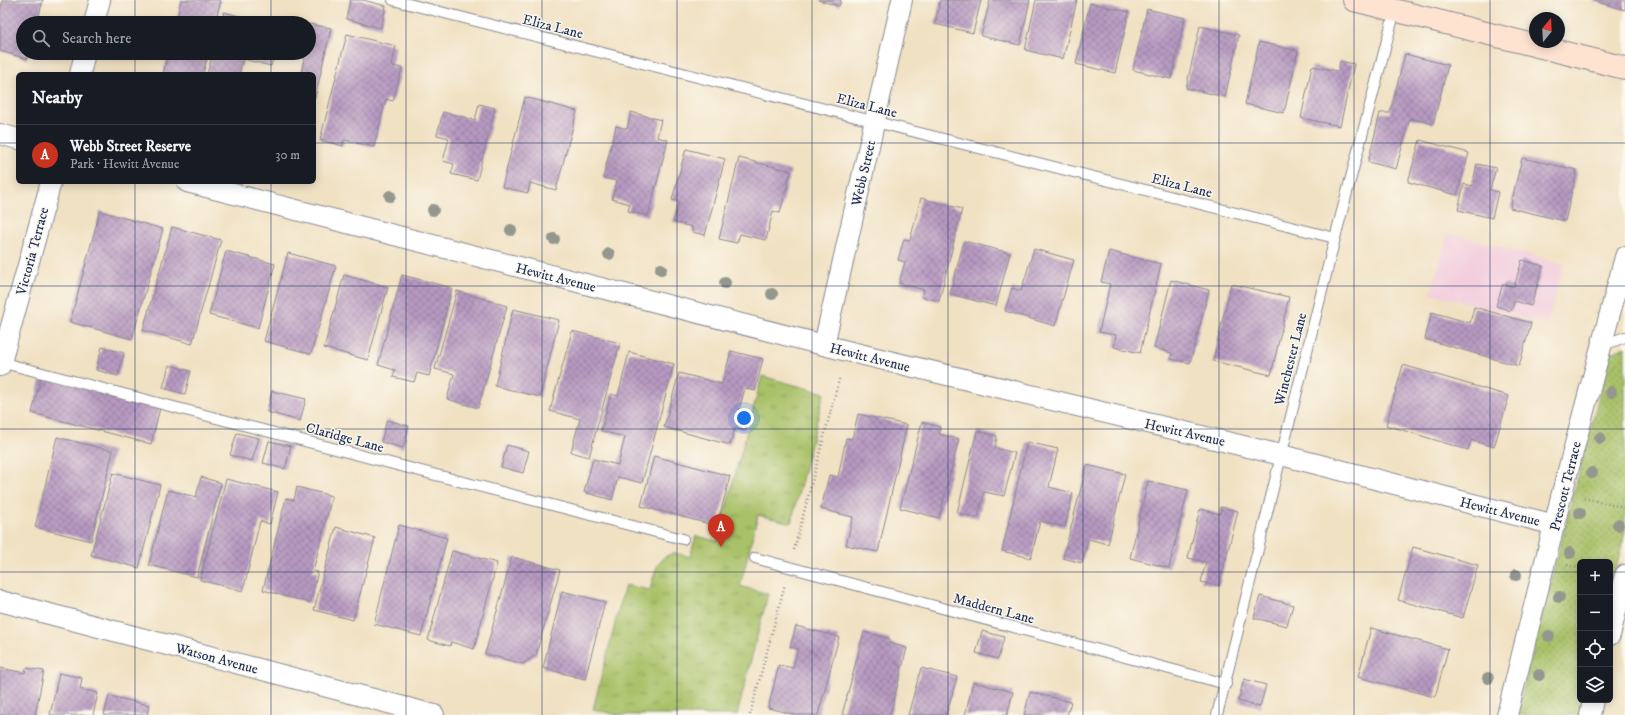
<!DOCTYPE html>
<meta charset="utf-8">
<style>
:root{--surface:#171b24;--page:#20242c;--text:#f1f3f6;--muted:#9ea1a6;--line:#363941;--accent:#c8321e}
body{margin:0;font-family:"IM FELL DW Pica",serif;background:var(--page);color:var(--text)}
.controls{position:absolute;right:12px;bottom:12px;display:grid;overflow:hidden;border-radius:6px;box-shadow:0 2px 10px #0003}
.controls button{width:36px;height:36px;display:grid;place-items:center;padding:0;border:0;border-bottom:1px solid var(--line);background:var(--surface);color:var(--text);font:20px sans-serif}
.compass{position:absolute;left:1529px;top:12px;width:36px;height:36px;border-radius:50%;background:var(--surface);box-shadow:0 2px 10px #0003;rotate:18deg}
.you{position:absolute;left:744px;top:418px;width:14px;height:14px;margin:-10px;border:3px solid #fff;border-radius:50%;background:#1a73e8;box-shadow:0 0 0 6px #1a73e833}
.badge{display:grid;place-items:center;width:26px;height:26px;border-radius:50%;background:var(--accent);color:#fff;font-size:13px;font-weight:700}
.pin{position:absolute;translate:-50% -33px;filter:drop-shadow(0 1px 2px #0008)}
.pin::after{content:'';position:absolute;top:21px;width:14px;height:12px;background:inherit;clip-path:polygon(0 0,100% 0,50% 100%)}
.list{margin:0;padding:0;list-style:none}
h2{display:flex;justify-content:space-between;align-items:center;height:52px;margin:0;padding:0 16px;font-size:17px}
h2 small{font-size:13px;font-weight:400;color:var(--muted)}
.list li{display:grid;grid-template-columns:26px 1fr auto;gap:12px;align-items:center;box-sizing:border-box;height:60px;padding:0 16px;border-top:1px solid var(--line)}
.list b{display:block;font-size:15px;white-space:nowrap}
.list p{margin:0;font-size:13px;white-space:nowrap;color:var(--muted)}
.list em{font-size:13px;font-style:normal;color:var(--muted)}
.icon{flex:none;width:22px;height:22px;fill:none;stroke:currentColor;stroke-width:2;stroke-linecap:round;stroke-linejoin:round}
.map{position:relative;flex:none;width:1625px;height:715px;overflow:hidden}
.search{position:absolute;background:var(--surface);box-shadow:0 2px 10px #0003;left:16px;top:16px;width:300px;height:44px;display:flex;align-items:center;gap:10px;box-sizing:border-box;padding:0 14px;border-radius:22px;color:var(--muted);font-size:15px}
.panel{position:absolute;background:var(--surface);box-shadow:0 2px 10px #0003;left:16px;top:72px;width:300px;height:112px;border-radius:6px}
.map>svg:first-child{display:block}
.built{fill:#f3cfde}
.grass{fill:url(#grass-dots);stroke:#627862}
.park{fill:url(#park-tufts);stroke:#627862}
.building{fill:url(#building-cross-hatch)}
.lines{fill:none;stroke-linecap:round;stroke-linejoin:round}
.lane-casing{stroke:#868890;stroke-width:12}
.street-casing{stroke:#868890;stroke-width:22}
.secondary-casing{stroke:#868890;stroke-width:24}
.path{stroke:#868890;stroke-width:2.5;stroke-dasharray:1 3;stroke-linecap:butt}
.lane{stroke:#fff;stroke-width:10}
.street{stroke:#fff;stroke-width:20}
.secondary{stroke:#fee3d1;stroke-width:22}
.tree{fill:#93978d}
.grid{fill:none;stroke:#1b2f5e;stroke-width:1;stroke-opacity:0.55}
.labels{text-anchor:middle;stroke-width:3;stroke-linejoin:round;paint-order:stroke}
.street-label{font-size:14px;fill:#1b2f5e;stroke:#fbf7ec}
</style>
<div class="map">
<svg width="1625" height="715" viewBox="0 0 1625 715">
<defs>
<pattern id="grass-dots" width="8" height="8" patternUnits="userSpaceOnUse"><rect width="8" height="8" fill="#a9c167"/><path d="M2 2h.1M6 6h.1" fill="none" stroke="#899d58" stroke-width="1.8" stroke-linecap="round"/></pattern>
<pattern id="park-tufts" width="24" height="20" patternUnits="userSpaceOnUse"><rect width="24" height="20" fill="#a9c167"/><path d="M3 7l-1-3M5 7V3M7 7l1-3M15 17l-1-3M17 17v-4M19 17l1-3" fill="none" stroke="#899d58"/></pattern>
<pattern id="building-cross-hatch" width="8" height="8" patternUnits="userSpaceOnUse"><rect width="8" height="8" fill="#b89ac1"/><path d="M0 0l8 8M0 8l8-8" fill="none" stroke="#957ea0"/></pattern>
</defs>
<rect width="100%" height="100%" fill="#fbf7ec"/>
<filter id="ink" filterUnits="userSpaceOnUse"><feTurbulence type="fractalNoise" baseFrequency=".025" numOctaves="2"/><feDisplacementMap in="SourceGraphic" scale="8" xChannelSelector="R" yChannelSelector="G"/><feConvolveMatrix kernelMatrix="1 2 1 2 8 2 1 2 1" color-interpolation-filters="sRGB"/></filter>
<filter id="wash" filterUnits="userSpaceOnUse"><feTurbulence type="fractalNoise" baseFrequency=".012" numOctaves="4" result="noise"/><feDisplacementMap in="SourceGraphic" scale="16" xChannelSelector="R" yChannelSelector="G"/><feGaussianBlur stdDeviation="0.9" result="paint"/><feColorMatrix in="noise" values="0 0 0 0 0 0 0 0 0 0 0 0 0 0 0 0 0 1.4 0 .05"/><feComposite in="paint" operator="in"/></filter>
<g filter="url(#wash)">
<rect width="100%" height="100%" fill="#f1e1c3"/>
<path class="built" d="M1448,233L1564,264L1547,324L1431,293Z"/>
<path class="grass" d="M1625,347V532L1610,595V562H1580V700H1583L1579,715H1518L1517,713L1608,361L1612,353Z"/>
<path class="park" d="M762,376L824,393L791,523L758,515L740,586L768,594L737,715H618L593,709L625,585L650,590C654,576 657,552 677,554C682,554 686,556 690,557L696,536L717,541Z"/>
<g id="blocks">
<g class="building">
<path d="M3,0H43L37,23H23V53H29L27,59L0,51V11Z"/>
<path d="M181,0H221L215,23H176Z"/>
<path d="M350,0H363L386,6L381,28L346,19Z"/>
<path d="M818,0H841L839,6Z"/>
<path d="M940,0H981L973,33L935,24Z"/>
<path d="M990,0H1030L1020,45L981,36Z"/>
<path d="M1036,0H1077L1063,59L1025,50Z"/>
<path d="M1591,0H1625V10Z"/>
<path d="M1090,3L1129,12L1115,73L1076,64Z"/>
<path d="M1147,9L1185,18L1171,79L1133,70Z"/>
<path d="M224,12L262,22V23H221Z"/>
<path d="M309,24L331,28L315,98L314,74H301L305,55L300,53H309Z"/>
<path d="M1200,26L1239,35L1225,97L1186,88Z"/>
<path d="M347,34L396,46L392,66L402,68L393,101L386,99L374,147L344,140L343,146L320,140Z"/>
<path d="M1259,42L1298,51L1284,113L1245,104Z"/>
<path d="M168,53H208L203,74H163Z"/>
<path d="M213,53H275L271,66L243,59L239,74H207Z"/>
<path d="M1405,54L1448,65L1433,124L1410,118L1396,169L1368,162L1380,113H1390Z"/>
<path d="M1340,61L1354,64L1340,126L1301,118L1312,66L1338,71Z"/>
<path d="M525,97L577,111L556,190L530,183L528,193L502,187Z"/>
<path d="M479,104L495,108L477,180L451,174L454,164L443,161L449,138L437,135L443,112L475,120Z"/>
<path d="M631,112L661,120L657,137L668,140L648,216L628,211L630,204L612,199L617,181L603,178L616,126L627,129Z"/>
<path d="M1420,140L1469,153L1457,195L1408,182Z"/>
<path d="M686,149L725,159L705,235L692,232V227L673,222L679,202L672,200Z"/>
<path d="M739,158L791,171L780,213L773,211L766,240L740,234L737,243L719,239Z"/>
<path d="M1522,158L1577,170L1565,221L1510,208Z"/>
<path d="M1477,164L1496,168L1490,190L1498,192L1492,218L1458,210L1464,184L1472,186Z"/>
<path d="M921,198L962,209L939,301L922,297L924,290L899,283L905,262L898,260L904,239L910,240Z"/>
<path d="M100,211L163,229L132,339L70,322Z"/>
<path d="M172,227L221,240L192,344L143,330Z"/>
<path d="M964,241L1010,253L996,306L950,294Z"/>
<path d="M1034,249L1074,260L1055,326L1005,311L1012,288L1021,291Z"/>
<path d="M226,251L275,264L258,328L209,315Z"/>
<path d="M1109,251L1161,264L1140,353L1114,347L1116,335L1099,332L1110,284L1101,282Z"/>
<path d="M288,253L336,266L311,354L264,341Z"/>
<path d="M1522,260L1543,266L1531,306L1515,301L1511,311L1496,306L1503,284L1514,287Z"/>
<path d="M344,275L388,287L368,360L324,348Z"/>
<path d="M402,275L452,288L429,376L417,373L414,382L393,377L395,370L378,365Z"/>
<path d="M1171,280L1209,290L1190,363L1171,359L1172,353L1154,348Z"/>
<path d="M1231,284L1289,297L1271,375L1213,361Z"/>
<path d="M457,291L507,306L478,408L447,399L454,374L435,369Z"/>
<path d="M1474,307L1531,323L1519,366L1425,339L1432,312L1470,323Z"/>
<path d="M513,309L559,320L540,397L495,386Z"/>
<path d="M572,331L620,343L589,457L571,452L580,419L550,411Z"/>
<path d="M102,347L124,353L118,376L96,370Z"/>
<path d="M731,351L763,359L755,391L745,388L739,410L750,413L745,431L735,428L730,445L664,427L679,373L722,384Z"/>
<path d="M629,352L674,364L642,483L618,477L612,500L584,492L593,459L618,465L625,437L601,431L611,394L618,396Z"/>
<path d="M169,365L191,371L185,394L163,388Z"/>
<path d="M1403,365L1509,396L1494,447L1471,440L1468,450L1386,425Z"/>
<path d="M41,377L160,408L151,444L32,413Z"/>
<path d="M272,391L306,399L300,421L267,412Z"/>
<path d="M858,414L907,425L878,552L846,545L853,517L821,509L829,475L838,477L846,438L852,439Z"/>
<path d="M387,420L409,426L403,448L381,442Z"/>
<path d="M922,422L940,427L939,434L959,439L939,518L900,508Z"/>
<path d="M977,431L997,436L995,448L1015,453L1004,496L984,492L978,518L957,513Z"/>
<path d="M237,433L259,438L252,461L230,455Z"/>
<path d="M57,437L113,451L91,541L35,527Z"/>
<path d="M269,441L291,446L285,469L263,463Z"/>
<path d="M1027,442L1058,449L1049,487L1073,493L1065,527L1040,521L1031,558L1002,551Z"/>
<path d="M507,445L529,451L523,473L501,467Z"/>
<path d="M654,456L730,476L717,526L641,506Z"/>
<path d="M1087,465L1125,474L1108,544L1088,539L1082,563L1063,558Z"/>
<path d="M113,473L160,485L139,568L91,555Z"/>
<path d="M201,477L221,483L197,577L149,565L168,490L196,497Z"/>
<path d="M226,479L278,492L270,524L260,521L243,591L200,580Z"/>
<path d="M1148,481L1188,490L1169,568L1130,558Z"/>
<path d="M297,487L332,496L313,571L318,572L310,603L263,590L286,498L294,500Z"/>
<path d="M1221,507L1238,511L1219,586L1201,582L1206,562L1188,558L1200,509L1220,514Z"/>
<path d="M399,525L447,538L421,636L374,624Z"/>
<path d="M336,527L375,538L353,620L314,610Z"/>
<path d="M1413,547L1478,565L1463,618L1398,600Z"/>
<path d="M452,551L497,563L474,649L451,642L450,646L428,640Z"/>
<path d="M512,557L560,570L536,655L523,664L485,654Z"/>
<path d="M562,591L605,602L585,679L543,668Z"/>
<path d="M1260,596L1293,605L1287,626L1254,618Z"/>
<path d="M796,626L839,637L818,715H796L768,708L779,665L793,668L798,649L790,647Z"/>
<path d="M1371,628L1448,649L1435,697L1358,677Z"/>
<path d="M982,631L1004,637L998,659L976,653Z"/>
<path d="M864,632L890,639L889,643L907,648L890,715H842Z"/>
<path d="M0,668L25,673L26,668L44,671L35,715H0Z"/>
<path d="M921,668L957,677L946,715H908Z"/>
<path d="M59,673L82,678L80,689L98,693L93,715H50Z"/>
<path d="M1244,679L1266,685L1260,707L1238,701Z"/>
<path d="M973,682L1013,692L1007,715H965Z"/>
<path d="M1030,692L1071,702L1067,715H1024Z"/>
<path d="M109,696L149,705L147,715H104Z"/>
</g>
</g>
</g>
<g filter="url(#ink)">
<use href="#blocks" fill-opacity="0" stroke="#868890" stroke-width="1"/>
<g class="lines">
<defs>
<g id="lane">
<path d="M393,0L1335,238"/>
<path d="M1601,346L1625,337"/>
<path d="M0,362L683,539"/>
<path d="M755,558L1226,684"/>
<path d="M1217,715L1335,238L1395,10"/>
</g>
<g id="street">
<path d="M94,23L100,0"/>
<path d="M80,74L85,53"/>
<path d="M0,134L18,139"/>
<path d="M187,182L847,351L1281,455L1555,525"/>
<path d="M824,345L902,0"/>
<path d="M0,366L51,182"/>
<path d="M0,601L434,715"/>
<path d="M1610,635L1625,575"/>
<path d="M1507,715L1562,493L1625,257"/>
<path d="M1590,715L1593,700"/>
</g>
<path id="secondary" d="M1354,0L1625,68"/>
</defs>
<use href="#lane" class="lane-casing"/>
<use href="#street" class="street-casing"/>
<use href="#secondary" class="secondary-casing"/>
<g class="path">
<path d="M1584,498L1625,508"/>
<path d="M794,550L840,376"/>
<path d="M1567,565L1580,568"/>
<path d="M750,715L785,584"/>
</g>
<use href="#lane" class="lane"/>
<use href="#street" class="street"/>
<use href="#secondary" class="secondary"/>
</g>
<g class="tree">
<circle cx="390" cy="196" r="6"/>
<circle cx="433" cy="210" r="6"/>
<circle cx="511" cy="230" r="6"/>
<circle cx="554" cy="239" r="6"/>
<circle cx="609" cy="254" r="6"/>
<circle cx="661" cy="269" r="6"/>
<circle cx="725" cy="283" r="6"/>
<circle cx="772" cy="294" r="6"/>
<circle cx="1611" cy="392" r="6"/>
<circle cx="1600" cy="438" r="6"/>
<circle cx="1592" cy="473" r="6"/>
<circle cx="1580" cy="513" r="6"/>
<circle cx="1618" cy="525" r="6"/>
<circle cx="1570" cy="553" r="6"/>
<circle cx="1516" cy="575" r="6"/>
<circle cx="1559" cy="597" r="6"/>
<circle cx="1549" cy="636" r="6"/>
<circle cx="1539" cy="675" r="6"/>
<circle cx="1488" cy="678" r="6"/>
</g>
</g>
<path class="grid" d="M135,0V23M271,0V23M406,0V715M542,0V715M677,0V715M812,0V715M948,0V715M1083,0V715M1219,0V715M1354,0V715M1490,0V715M135,53V74M271,53V74M0,143H18M314,143H1625M135,182V715M271,182V715M0,286H1625M0,429H1625M0,572H1580M1610,572H1625"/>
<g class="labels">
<g class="street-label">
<text transform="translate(553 26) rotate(14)" y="5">Eliza Lane</text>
<text transform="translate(867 105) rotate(14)" y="5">Eliza Lane</text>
<text transform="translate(863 173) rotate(-77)" y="5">Webb Street</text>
<text transform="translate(1182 185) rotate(14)" y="5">Eliza Lane</text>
<text transform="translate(32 251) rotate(-75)" y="5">Victoria Terrace</text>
<text transform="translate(556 277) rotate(14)" y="5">Hewitt Avenue</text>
<text transform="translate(870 357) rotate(14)" y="5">Hewitt Avenue</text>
<text transform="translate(1290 359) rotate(-76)" y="5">Winchester Lane</text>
<text transform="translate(1185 432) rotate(13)" y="5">Hewitt Avenue</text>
<text transform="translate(345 437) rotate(15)" y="5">Claridge Lane</text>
<text transform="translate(1565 486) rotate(-76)" y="5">Prescott Terrace</text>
<text transform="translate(1500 511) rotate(14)" y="5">Hewitt Avenue</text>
<text transform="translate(994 608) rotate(15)" y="5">Maddern Lane</text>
<text transform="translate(217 658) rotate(15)" y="5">Watson Avenue</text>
</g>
</g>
</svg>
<div class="controls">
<button>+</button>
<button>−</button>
<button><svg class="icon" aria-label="locate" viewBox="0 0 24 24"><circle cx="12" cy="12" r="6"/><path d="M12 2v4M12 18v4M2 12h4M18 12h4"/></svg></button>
<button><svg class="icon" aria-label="layers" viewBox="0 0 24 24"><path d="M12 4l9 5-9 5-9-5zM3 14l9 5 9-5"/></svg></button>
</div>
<svg class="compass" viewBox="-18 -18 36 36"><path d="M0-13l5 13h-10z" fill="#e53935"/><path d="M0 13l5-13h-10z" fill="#9ea1a6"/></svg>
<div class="you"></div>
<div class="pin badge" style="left:721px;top:547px">A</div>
<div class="search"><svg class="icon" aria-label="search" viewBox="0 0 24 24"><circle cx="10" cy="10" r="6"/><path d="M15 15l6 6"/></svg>Search here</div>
<section class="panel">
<h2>Nearby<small></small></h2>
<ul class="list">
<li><span class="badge">A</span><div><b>Webb Street Reserve</b><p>Park · Hewitt Avenue</p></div><em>30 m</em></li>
</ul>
</section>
</div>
